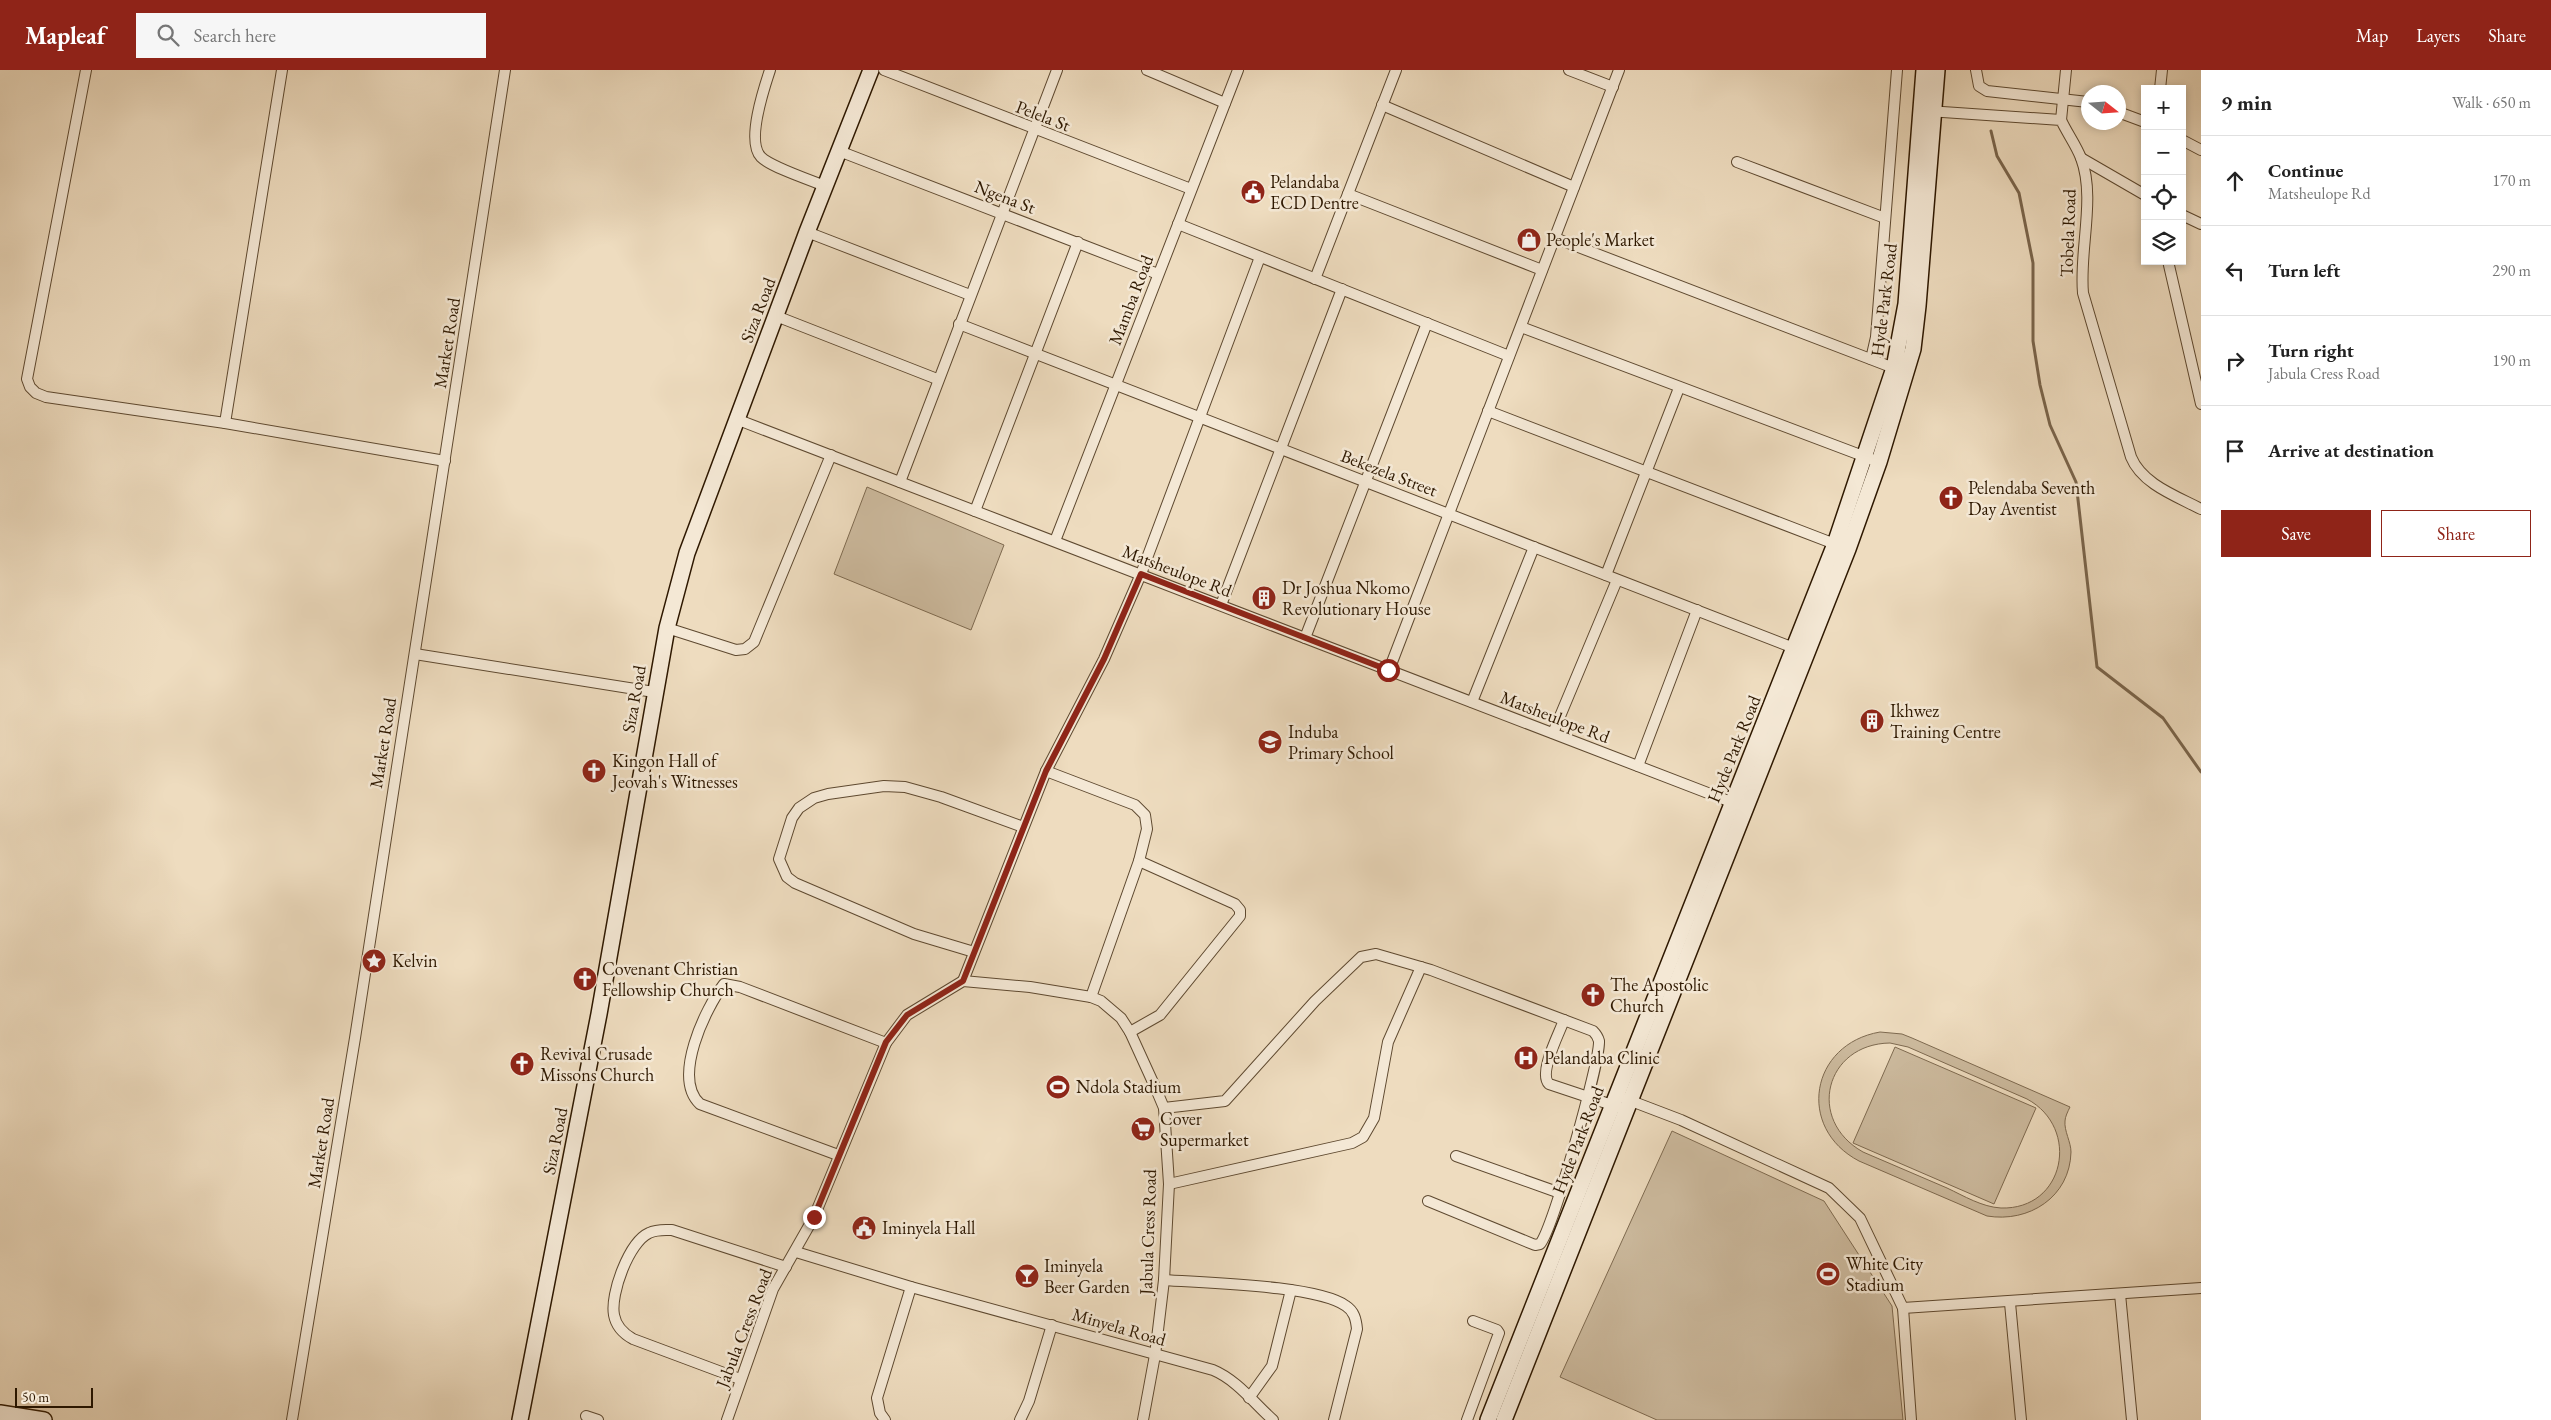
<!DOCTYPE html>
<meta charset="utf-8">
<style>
:root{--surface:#fff;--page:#f6f6f6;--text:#222;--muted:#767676;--line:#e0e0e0;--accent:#8f2418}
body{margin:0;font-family:"EB Garamond",serif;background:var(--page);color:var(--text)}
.controls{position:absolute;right:15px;top:15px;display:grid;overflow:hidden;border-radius:0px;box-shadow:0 2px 8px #0003}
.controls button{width:45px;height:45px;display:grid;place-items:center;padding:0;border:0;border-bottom:1px solid var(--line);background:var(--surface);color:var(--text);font:25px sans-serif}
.compass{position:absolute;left:2081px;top:15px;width:45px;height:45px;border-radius:50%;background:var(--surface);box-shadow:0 2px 8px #0003;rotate:107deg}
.scale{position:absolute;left:15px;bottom:12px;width:78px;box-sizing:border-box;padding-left:5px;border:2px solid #2e1800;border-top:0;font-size:14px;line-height:18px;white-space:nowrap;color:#2e1800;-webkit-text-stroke:4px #f4e8d5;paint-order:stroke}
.stop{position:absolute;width:15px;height:15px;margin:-11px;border:4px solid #8f2418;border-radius:50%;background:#fff}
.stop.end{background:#8f2418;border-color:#fff;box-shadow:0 1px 5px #0008}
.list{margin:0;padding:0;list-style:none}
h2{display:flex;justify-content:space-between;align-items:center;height:65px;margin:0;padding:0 20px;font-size:21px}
h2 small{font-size:16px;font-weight:400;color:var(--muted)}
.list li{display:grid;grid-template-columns:32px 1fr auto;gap:15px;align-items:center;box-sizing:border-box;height:90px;padding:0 20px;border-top:1px solid var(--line)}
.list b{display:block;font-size:19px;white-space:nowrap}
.list p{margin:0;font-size:16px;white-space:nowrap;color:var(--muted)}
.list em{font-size:16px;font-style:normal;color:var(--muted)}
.actions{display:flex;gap:10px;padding:15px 20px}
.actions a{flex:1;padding:11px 0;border:1px solid var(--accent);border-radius:0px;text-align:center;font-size:18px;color:var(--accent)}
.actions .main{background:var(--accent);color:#fff}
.icon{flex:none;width:28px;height:28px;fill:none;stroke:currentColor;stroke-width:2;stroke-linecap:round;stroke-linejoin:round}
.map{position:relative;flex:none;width:2201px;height:1350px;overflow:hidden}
header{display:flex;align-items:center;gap:30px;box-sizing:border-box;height:70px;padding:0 25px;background:var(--accent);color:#fff}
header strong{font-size:24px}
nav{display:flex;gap:28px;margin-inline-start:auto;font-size:18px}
.search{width:350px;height:45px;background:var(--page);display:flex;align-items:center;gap:12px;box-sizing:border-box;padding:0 18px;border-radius:0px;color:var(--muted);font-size:19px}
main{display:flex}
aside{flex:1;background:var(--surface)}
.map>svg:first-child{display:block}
.green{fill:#cdbb9f;stroke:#7e6a50;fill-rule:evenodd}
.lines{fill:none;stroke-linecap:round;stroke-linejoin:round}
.stream{stroke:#7a654c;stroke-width:3}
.street-casing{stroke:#5e4930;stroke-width:12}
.secondary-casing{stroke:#2e1800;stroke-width:18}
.street{stroke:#f4e8d5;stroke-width:10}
.secondary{stroke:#f4e8d5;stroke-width:15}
.route{stroke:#8f2418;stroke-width:6}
.labels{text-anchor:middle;stroke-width:5;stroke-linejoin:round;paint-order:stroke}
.street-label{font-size:18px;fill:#2e1800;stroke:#f4e8d5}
.poi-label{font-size:18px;fill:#2e1800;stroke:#f4e8d5;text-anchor:start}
</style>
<header>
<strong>Mapleaf</strong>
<div class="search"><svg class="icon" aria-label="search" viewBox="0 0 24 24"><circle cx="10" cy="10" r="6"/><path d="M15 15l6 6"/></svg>Search here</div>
<nav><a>Map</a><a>Layers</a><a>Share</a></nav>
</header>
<main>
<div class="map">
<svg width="2201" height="1350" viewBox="0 0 2201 1350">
<rect width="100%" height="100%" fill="#eedcbf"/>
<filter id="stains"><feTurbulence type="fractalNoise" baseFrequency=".004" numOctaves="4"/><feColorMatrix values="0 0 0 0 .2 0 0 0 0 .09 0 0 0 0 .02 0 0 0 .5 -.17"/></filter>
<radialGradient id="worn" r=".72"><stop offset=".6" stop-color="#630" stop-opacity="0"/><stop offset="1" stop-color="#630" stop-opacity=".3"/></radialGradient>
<g class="green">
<path d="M867,417L1004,475L971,560L834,504Z"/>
<path d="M1880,962L1902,964L1912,968L2070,1037C2068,1041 2065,1047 2065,1051C2064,1061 2071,1072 2071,1082C2070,1127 2029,1153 1987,1146L1859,1091C1796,1058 1810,974 1880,962ZM1890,973L1908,977L2027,1029C2081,1058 2065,1140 2001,1138C1982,1137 1964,1126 1947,1118C1919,1106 1891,1094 1863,1082C1806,1050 1825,974 1890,973Z"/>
<path d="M1895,977L2036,1038L1994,1134L1853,1073Z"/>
<path d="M1672,1061L1824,1131L1892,1236L1903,1350H1657L1560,1307Z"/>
</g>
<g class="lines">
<path class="stream" d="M1991,61L1997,86L2019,123L2033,193V271L2040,315L2050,355L2076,412L2097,597L2163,648L2201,702"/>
<defs>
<g id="street">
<path d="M86,0L27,309L30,317L36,323L46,327L225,353L445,391"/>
<path d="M770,0C764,18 746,72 761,87C771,97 810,110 825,116"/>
<path d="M884,0L1191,119"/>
<path d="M1147,0L1225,33"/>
<path d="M1569,0L1613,17"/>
<path d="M1976,0L1979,16L1987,21L2088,32"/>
<path d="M2160,19L2162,0"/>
<path d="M1382,35L1574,117"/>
<path d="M1928,41L2061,50C2067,63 2076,75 2081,88C2096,128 2079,180 2083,223L2131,387C2142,414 2176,426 2201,439"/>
<path d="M2118,42L2145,52"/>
<path d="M2061,50L2066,0"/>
<path d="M2182,70L2201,80"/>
<path d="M839,81L1158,204"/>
<path d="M2081,88L2145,125"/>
<path d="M1737,92L1885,148"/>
<path d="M1348,124L1542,200"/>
<path d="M2182,145L2201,154"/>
<path d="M1178,154L1509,286"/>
<path d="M807,162L970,225"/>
<path d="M1555,168L1899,300"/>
<path d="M2168,191L2201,334"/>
<path d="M1315,209L1396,0"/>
<path d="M776,246L937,309"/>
<path d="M959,254L1799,580"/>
<path d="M1521,257L1879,392"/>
<path d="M1871,289L1876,267L1897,0"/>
<path d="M1488,341L1840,476"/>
<path d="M736,349L1739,735"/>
<path d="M225,353L282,0"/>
<path d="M900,412L1057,0"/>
<path d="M975,441L1078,172"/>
<path d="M1055,471L1238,0"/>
<path d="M1606,505L1679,318"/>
<path d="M1221,535L1342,219"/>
<path d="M667,558L736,580L745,579L754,572L831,385"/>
<path d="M1305,568L1427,253"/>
<path d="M415,584L654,622"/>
<path d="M1389,600L1619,0"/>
<path d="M1472,632L1534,477"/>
<path d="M1553,663L1617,510"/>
<path d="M1638,696L1697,540"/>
<path d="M1046,701L1135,735L1145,745L1147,759L1139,791L1091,927"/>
<path d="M974,882L914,864L795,813L787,807L779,789L792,748L799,738L814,728L828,724L884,716L905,717L941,727L1023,757"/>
<path d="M963,911L1046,701L1104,589L1141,504L1260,187"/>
<path d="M1564,950C1559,964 1538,1003 1549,1014L1618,1037"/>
<path d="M1130,962L1160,945L1240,846V840L1235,834L1139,791"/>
<path d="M1626,1029L1681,1050L1829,1118L1860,1148L1903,1238L1911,1350"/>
<path d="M1164,1038L1225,1031L1315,931L1361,887L1376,884L1431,900L1593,961C1596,964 1598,967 1599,971C1600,992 1553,1159 1540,1174L1535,1175L1428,1131"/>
<path d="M838,1085L700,1034C672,1008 705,939 724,914L740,917L886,973"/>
<path d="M1456,1086L1560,1123"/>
<path d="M1169,1114L1352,1073L1363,1067L1374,1048L1388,972L1421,897"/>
<path d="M796,1182L911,1217L1213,1300C1237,1310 1254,1333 1273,1350"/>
<path d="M1164,1210C1203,1213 1317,1215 1346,1236C1354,1241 1356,1249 1357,1259L1334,1350"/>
<path d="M2120,1224L2132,1350"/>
<path d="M2010,1233L2021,1350"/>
<path d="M1903,1238L2201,1218"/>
<path d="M740,1309L633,1269C624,1264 616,1256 614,1245C610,1224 629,1172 649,1163C657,1159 664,1160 672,1160L786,1197"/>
<path d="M1249,1328L1272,1296L1291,1220"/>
<path d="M586,1346L598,1350"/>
<path d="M292,1350L355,968L505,0"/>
<path d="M727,1350L773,1219L814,1147L886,973L907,945L963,911L1030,917L1091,927L1101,931L1121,948L1130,962L1156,1019L1164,1038L1169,1114L1164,1210L1155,1285L1143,1350"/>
<path d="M885,1350L880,1343L877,1328L911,1217"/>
<path d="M1020,1350L1029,1331L1052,1255"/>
<path d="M1467,1350L1499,1263L1497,1260L1473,1251"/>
</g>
<g id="secondary">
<path d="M0,1343L44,1350"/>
<path d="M520,1350L599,944L667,558L687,483L807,162L871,0"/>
<path d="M1488,1350L1835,474L1894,298L1906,234L1924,0"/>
<path d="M1504,1350L1848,479L1879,392L1913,279L1918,236L1937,0"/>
</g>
</defs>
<use href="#street" class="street-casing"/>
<use href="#secondary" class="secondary-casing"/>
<use href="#street" class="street"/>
<use href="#secondary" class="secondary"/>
</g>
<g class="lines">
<path class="route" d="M814,1147L886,972L907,945L963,911L1046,701L1104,589L1141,504L1388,600"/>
</g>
<defs>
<symbol id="civic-disc" viewBox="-11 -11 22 22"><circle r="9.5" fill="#8f2418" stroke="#f4e8d5"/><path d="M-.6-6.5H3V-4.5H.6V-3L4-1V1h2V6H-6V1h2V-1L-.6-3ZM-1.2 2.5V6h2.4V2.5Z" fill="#fff"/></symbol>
<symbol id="shop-disc" viewBox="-11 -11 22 22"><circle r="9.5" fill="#8f2418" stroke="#f4e8d5"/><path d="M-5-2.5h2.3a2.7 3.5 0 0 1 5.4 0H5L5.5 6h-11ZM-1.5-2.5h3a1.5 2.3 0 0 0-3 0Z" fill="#fff"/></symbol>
<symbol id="church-disc" viewBox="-11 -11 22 22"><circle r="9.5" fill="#8f2418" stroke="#f4e8d5"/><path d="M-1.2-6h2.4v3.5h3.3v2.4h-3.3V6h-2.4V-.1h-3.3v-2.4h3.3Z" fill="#fff"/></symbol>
<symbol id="building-disc" viewBox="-11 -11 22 22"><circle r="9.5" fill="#8f2418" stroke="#f4e8d5"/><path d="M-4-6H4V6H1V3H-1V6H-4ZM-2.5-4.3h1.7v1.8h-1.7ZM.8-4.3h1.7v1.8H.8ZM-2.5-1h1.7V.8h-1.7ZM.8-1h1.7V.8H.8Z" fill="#fff"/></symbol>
<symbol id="school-disc" viewBox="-11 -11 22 22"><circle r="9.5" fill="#8f2418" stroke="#f4e8d5"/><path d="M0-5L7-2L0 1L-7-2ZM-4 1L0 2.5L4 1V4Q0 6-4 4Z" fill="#fff"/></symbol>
<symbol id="sight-disc" viewBox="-11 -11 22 22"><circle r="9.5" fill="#8f2418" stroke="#f4e8d5"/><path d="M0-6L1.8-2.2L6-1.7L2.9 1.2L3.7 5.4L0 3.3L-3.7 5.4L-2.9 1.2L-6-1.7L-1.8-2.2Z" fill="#fff"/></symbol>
<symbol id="hospital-disc" viewBox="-11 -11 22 22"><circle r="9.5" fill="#8f2418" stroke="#f4e8d5"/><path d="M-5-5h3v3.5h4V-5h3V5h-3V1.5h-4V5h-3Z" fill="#fff"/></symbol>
<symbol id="stadium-disc" viewBox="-11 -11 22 22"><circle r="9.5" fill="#8f2418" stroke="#f4e8d5"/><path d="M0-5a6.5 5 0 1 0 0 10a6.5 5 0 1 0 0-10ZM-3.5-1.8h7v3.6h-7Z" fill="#fff"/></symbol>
<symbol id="supermarket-disc" viewBox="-11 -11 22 22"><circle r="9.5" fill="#8f2418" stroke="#f4e8d5"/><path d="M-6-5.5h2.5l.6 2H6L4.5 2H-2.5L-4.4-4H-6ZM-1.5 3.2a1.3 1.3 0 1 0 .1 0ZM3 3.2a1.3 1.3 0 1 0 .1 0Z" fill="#fff"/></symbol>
<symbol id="bar-disc" viewBox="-11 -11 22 22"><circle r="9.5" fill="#8f2418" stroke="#f4e8d5"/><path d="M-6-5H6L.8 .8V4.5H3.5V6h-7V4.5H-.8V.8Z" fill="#fff"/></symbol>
</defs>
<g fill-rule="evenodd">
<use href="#civic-disc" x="1239" y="108" width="28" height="28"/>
<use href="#shop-disc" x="1515" y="156" width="28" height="28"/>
<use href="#church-disc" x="1937" y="414" width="28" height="28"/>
<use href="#building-disc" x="1250" y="514" width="28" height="28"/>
<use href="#building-disc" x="1858" y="637" width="28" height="28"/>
<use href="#school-disc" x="1256" y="658" width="28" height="28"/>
<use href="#church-disc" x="580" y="687" width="28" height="28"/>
<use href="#sight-disc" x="360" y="877" width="28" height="28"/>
<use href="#church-disc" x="571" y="895" width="28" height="28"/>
<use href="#church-disc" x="1579" y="911" width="28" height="28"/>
<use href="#hospital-disc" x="1512" y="974" width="28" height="28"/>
<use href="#church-disc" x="508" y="980" width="28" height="28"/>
<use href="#stadium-disc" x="1044" y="1003" width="28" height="28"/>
<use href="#supermarket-disc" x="1129" y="1045" width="28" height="28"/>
<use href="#civic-disc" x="850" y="1144" width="28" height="28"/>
<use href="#stadium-disc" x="1814" y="1190" width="28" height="28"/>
<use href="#bar-disc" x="1013" y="1192" width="28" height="28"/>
</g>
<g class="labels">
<g class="street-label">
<text transform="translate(1043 46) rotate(21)" y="6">Pelela St</text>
<text transform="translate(1005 127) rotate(21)" y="6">Ngena St</text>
<text transform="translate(2068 163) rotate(-88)" y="6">Tobela Road</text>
<text transform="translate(1131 230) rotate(-69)" y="6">Mamba Road</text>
<text transform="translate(1884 230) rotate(-83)" y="6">Hyde Park Road</text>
<text transform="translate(758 240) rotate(-69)" y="6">Siza Road</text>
<text transform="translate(447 273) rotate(-81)" y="6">Market Road</text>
<text transform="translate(1389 403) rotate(21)" y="6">Bekezela Street</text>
<text transform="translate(1177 501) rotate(21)" y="6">Matsheulope Rd</text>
<text transform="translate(634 629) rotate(-80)" y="6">Siza Road</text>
<text transform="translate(1555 647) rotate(21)" y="6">Matsheulope Rd</text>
<text transform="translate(383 673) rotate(-81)" y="6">Market Road</text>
<text transform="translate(1734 679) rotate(-68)" y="6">Hyde Park Road</text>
<text transform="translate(1578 1070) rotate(-69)" y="6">Hyde Park Road</text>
<text transform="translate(555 1071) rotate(-79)" y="6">Siza Road</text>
<text transform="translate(321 1073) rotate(-81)" y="6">Market Road</text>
<text transform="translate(1148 1162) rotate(-88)" y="6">Jabula Cress Road</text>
<text transform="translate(1119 1257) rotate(16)" y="6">Minyela Road</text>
<text transform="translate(744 1258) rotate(-69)" y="6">Jabula Cress Road</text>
</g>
<g class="poi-label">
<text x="1270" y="118">Pelandaba<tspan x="1270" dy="21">ECD Dentre</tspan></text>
<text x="1546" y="176">People's Market</text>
<text x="1968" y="424">Pelendaba Seventh<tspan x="1968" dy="21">Day Aventist</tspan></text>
<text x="1282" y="524">Dr Joshua Nkomo<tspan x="1282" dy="21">Revolutionary House</tspan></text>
<text x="1890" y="647">Ikhwez<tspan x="1890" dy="21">Training Centre</tspan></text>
<text x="1288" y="668">Induba<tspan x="1288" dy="21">Primary School</tspan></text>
<text x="612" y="697">Kingon Hall of<tspan x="612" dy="21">Jeovah's Witnesses</tspan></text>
<text x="392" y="897">Kelvin</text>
<text x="602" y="905">Covenant Christian<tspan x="602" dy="21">Fellowship Church</tspan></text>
<text x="1610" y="921">The Apostolic<tspan x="1610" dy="21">Church</tspan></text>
<text x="540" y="990">Revival Crusade<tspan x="540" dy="21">Missons Church</tspan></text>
<text x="1544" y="994">Pelandaba Clinic</text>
<text x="1076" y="1023">Ndola Stadium</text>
<text x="1160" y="1055">Cover<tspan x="1160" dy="21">Supermarket</tspan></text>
<text x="882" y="1164">Iminyela Hall</text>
<text x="1846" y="1200">White City<tspan x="1846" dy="21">Stadium</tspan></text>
<text x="1044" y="1202">Iminyela<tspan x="1044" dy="21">Beer Garden</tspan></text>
</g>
</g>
<rect width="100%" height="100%" filter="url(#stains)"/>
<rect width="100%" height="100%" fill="url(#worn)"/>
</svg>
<div class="controls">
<button>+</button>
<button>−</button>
<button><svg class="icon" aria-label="locate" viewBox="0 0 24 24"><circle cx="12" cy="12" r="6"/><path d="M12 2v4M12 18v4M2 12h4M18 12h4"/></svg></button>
<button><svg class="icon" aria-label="layers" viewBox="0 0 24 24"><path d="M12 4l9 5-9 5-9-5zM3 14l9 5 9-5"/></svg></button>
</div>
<svg class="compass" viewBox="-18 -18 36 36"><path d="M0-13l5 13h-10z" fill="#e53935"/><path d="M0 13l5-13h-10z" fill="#767676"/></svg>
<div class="scale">50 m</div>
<div class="stop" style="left:1388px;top:600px"></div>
<div class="stop end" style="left:814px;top:1147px"></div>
</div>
<aside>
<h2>9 min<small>Walk · 650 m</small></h2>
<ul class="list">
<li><svg class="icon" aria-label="ahead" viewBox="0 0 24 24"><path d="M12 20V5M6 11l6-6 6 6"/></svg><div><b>Continue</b><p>Matsheulope Rd</p></div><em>170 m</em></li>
<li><svg class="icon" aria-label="left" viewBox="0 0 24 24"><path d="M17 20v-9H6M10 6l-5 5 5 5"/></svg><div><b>Turn left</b></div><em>290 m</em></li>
<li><svg class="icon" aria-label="right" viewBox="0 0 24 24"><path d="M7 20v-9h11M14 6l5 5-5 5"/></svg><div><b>Turn right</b><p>Jabula Cress Road</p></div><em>190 m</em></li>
<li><svg class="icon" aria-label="arrive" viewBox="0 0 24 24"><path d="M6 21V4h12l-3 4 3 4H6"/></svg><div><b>Arrive at destination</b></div></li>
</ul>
<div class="actions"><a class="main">Save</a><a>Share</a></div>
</aside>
</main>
